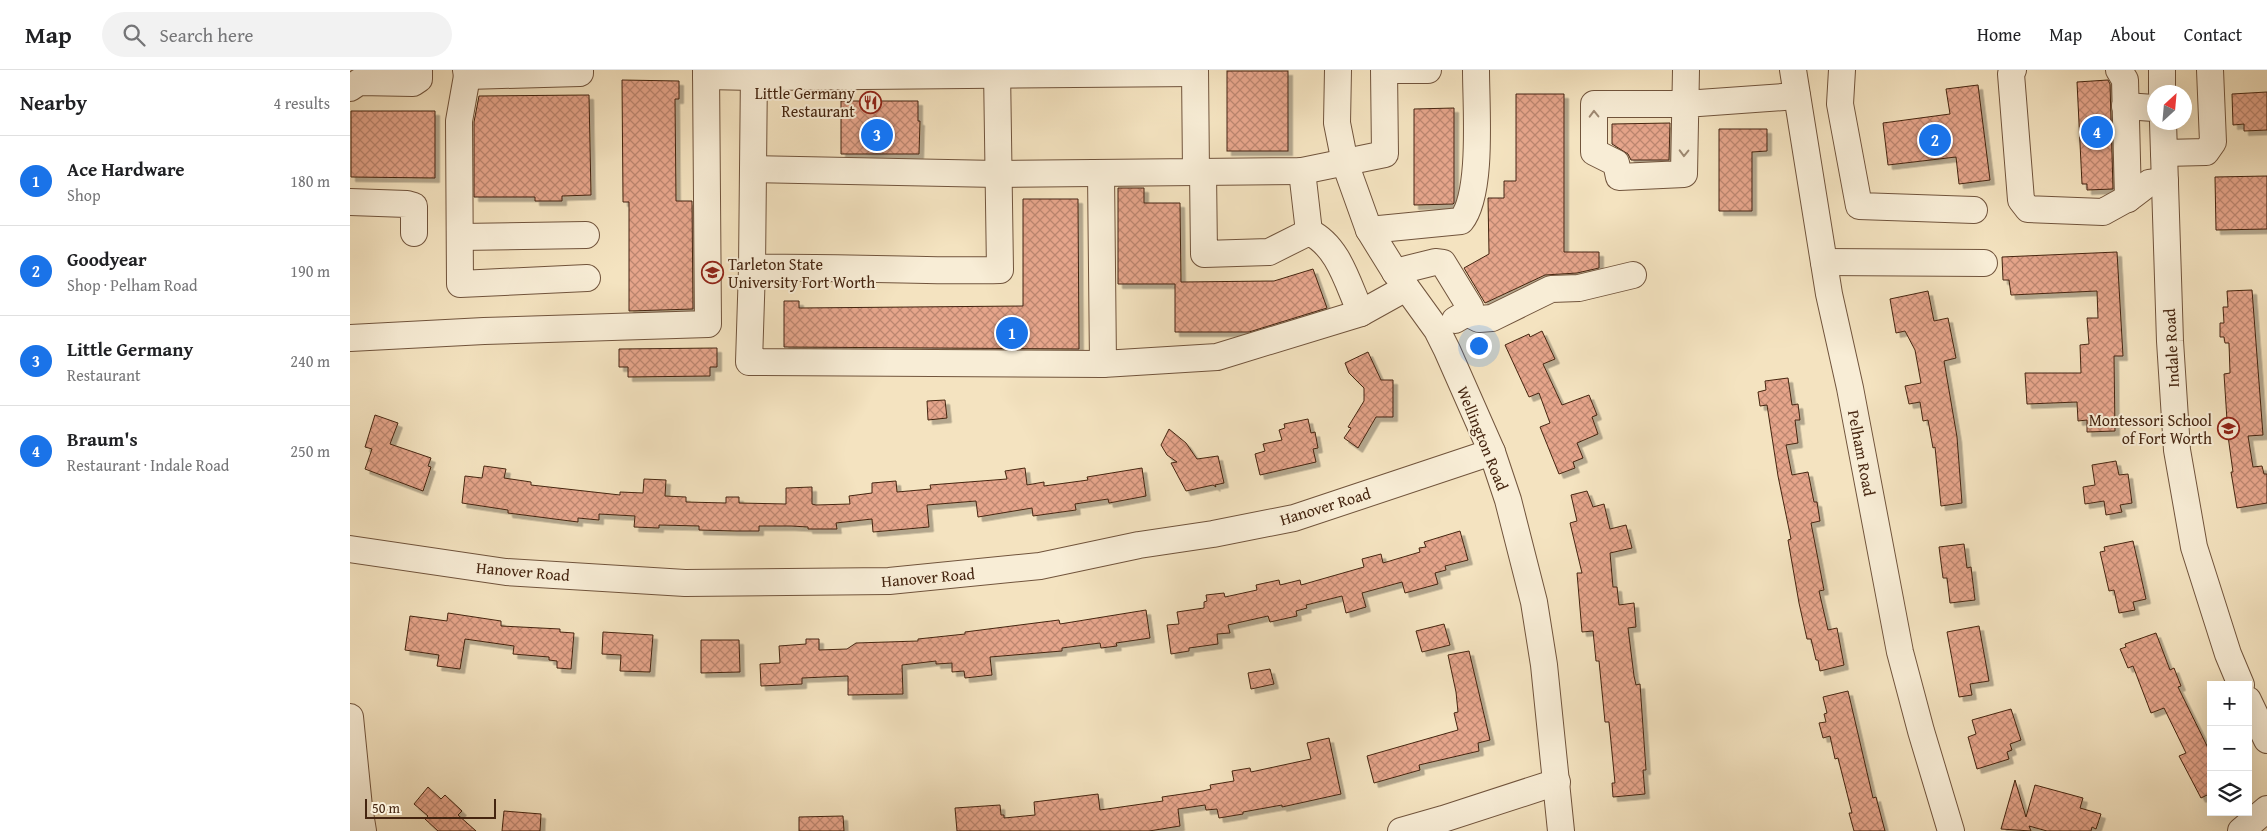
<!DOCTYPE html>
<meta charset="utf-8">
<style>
:root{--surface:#fff;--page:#f2f2f2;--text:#202124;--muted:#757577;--line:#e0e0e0;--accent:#1a73e8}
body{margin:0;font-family:"Gentium Book Plus",serif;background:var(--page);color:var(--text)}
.controls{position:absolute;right:15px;bottom:15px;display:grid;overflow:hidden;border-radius:0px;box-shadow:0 5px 20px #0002}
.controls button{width:45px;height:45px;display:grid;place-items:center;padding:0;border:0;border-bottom:1px solid var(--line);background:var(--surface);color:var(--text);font:25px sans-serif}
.compass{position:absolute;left:1797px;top:15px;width:45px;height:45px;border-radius:50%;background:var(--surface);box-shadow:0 5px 20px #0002;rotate:26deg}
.scale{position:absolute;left:15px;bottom:12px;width:131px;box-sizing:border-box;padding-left:5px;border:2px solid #452510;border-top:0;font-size:14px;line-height:18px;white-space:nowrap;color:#452510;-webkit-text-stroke:4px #f8edd6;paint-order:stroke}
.you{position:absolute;left:1128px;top:275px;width:18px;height:18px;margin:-12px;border:4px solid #fff;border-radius:50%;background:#1a73e8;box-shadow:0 0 0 8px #1a73e833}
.badge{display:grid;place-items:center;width:32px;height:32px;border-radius:50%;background:var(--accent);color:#fff;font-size:16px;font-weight:700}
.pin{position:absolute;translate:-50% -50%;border:2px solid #fff;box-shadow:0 1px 5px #0006}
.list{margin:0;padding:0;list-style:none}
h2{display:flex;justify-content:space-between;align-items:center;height:65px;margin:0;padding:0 20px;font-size:21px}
h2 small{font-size:16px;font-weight:400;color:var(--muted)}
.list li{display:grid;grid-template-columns:32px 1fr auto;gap:15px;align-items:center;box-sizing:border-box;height:90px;padding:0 20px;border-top:1px solid var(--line)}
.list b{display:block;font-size:19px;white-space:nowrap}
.list p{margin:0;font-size:16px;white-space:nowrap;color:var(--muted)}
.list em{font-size:16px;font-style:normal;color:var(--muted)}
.icon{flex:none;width:28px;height:28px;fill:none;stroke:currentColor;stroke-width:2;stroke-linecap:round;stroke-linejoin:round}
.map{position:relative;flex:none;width:1917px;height:761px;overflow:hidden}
header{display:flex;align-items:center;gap:30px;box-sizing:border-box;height:70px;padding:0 25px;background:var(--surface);border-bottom:1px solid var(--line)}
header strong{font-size:24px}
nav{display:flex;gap:28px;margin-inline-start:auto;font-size:18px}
.search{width:350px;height:45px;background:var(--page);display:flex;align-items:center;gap:12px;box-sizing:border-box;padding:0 18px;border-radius:28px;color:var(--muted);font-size:19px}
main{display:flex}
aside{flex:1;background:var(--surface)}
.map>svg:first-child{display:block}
.building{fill:url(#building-cross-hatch);stroke:#452510;filter:url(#shadow)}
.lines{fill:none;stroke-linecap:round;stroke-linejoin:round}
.minor-casing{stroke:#71543c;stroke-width:28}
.minor{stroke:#f8edd6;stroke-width:26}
.oneway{stroke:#9e8973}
.labels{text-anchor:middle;stroke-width:4;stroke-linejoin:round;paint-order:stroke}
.poi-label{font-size:16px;fill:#452510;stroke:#f8edd6;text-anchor:end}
.street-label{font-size:16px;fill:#452510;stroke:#f8edd6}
</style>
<header>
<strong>Map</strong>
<div class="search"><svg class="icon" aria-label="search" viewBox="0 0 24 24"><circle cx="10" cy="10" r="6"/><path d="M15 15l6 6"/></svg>Search here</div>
<nav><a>Home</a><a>Map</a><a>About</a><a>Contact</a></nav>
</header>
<main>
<aside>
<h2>Nearby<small>4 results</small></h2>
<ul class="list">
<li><span class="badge">1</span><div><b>Ace Hardware</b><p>Shop</p></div><em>180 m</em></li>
<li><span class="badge">2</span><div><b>Goodyear</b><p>Shop · Pelham Road</p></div><em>190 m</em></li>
<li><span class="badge">3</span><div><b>Little Germany</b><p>Restaurant</p></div><em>240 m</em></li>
<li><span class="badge">4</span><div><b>Braum's</b><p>Restaurant · Indale Road</p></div><em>250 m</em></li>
</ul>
</aside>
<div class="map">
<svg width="1917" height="761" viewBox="0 0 1917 761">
<defs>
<pattern id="building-cross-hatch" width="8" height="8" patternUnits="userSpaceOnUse" patternTransform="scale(1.25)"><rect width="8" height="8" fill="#e6a58b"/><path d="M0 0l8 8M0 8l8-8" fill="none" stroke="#bc8670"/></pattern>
<filter id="shadow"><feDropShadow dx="4.5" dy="4.5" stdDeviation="0" flood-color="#0004"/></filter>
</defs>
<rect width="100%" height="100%" fill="#f4e3c0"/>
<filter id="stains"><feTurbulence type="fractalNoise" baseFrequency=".004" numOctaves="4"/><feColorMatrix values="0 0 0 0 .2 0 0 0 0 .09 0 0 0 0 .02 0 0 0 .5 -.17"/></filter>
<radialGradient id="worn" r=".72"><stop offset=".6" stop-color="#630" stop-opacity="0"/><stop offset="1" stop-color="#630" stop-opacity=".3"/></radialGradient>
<g class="building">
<rect x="877" y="1" width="61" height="80"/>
<path d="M272,10L329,11V29H325L326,131H342L343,239L279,241V132H273Z"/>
<path d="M1758,10L1760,14L1763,119L1737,120V114H1732L1727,12Z"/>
<path d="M1628,15L1640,110L1609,114L1606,87L1538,95L1533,53L1600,44L1596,19Z"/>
<path d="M1917,22V60L1894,61V54L1883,55L1882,24Z"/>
<path d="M1166,24H1214V182H1249V198L1227,203L1195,205L1135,233L1114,198L1139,184L1138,128H1154V111H1166Z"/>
<path d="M239,25L241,125L212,126V131H185V127H124V52L129,26Z"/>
<path d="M491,31H568V51H570L569,84H491Z"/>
<path d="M1104,38V133L1103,134L1064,135V39Z"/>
<path d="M1,41H85V108L1,107Z"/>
<path d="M1320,53L1319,90H1281L1278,84L1262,74V54Z"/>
<path d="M1369,59H1417V81L1402,82V141H1369Z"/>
<path d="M1917,106V159L1866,160L1865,107Z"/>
<path d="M768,118H794V133H830L831,212L924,211L963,199L977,238L899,262H825V214H768Z"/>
<path d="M673,129H728L729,279L434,277V231H449V238L673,236Z"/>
<path d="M1767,182L1773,286H1764L1765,361L1737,362V350L1728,351L1727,332L1677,334L1675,303H1731L1730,275L1739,274L1737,248H1748L1747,221L1661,225L1659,210H1653L1652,187Z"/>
<path d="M1902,220L1913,365L1898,366L1903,397L1912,396L1914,404H1917V433L1887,438L1881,402H1883L1878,366L1874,304L1880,303L1879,273H1875L1874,267H1870V253H1874L1873,237H1878L1877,221Z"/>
<path d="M1578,221L1584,251L1598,248L1606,288L1594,291L1607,367L1612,433L1591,436L1585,377L1583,378L1578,350L1573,351L1570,332L1559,334L1555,316L1571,313L1565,280L1555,261L1546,263L1540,229Z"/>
<path d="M1192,261L1205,289L1193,294L1212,335L1239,325L1247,345L1242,347L1248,364L1227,373L1233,388L1223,392L1225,398L1209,404L1190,357L1200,353L1189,323L1179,327L1155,275L1179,264L1180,267Z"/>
<path d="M367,278V297H360V306L278,307V297H269V279Z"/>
<path d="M1018,282L1031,310H1043V347H1026L1008,378L994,368L1001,358L998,357L1014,331V318L999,303L995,293Z"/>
<path d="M1438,308L1442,335L1448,334L1450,350H1445L1448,373L1436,375L1442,405L1458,402L1464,432H1467L1470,451L1461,453L1474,520L1469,521L1478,560L1487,558L1494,595L1470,601L1468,590H1466L1461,569H1457L1449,533L1438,470L1441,469L1428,406L1417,335L1410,336L1408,322L1416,320L1415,311Z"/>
<path d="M595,330L597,348L578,350L577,331Z"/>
<path d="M25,345L48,353L40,374L81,388L78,396L81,397L73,421L15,399L22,379L15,377Z"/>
<path d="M958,349L961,363L965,362L968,378L963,379L966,392L910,405L905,384L915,381L913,374L932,370L929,360L935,358L934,354Z"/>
<path d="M819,359L836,373L847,389L868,386L874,413L865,415L866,417L863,415L836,421L821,393L827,392L817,385L811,375Z"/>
<path d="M1766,391L1769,405L1778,404L1782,433L1770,435L1772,442L1756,445L1754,431L1735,434L1733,417L1745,415L1742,395Z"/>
<path d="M134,396L156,399L154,408L181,412V415L270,425V422L293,423L294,409L316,410L315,426L336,427V432L376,433V427H389V433L436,434V418L462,417V434L466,435L500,434L499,426L522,423V413L546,411L547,422L581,419L580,415L657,409L655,401L675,398L677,415L694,412V416L738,410L737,407L792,398L796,426L759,433L758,429L725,434L726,440L683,446L682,438L628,447L626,431L577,435L579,457L523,462L522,449L486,453L487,459H458V457L441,456H409V461H386L349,460V456L309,455V458L284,457L285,446L249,444V450L228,448V452L158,443V440L112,433L115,406L132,408Z"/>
<path d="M1237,421L1243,437L1254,434L1260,459L1276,455L1282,478L1260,483L1263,517H1267L1269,535L1284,533L1286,557L1278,558L1284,606L1286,615L1290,614L1296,700H1293L1295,724L1263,727L1262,713H1265L1259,652H1255L1249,591H1246L1243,561L1232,562L1227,503H1232L1220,453L1227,451L1221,425Z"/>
<path d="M1110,461L1118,490L1095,496L1096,500L1085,503L1088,514L1055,523L1052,512L1012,523L1016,537L996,543L992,526L956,535L957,538L946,541L947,546L920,552L918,546L878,555L880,563L867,564L868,574L839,578V581L821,584L817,555L829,554L827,542L854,538V532L857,531L856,525L874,523L875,527L907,520L906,515L929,510L930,515L950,510L951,515L1014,497L1012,489L1031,484L1033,493L1070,482L1069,478L1076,477L1074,472Z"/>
<path d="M1783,471L1796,529L1783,532L1785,540L1769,543L1764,520L1759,521L1750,482L1755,481L1754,477Z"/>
<path d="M1614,474L1617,498L1621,497L1625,530L1600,533L1597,508H1593L1589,477Z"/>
<path d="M796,540L800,568L766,573L767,576L751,578L750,573L712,578V581L640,587L642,605L615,608L614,601L602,602V593L586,594V591L552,595L553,624L498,625V606L452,608V614L411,616L410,594L430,593L429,576L456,574V569H469V580L497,579L506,573L568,571V569L615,564V562L709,550L710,554Z"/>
<path d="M98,543L151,551V556L210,559V562L224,563L221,599L207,598V591L199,590V587L163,584L164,576L115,569L110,599L87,596L89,585L55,580L60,546L97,551Z"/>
<path d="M1094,554L1100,575L1072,582L1066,561Z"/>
<path d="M1629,556L1639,611L1620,614L1622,625L1609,627L1597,562Z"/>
<path d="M253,562L303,565L300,602L270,601L271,585L252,584Z"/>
<path d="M1806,563L1820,600L1824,598L1831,616L1828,617L1861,684V723L1851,728L1829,686L1836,683L1814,638L1801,643L1783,596L1778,598L1770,579L1776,577L1775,574Z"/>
<path d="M351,570H389L390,602L351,603Z"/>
<path d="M1119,581L1140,670L1128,673L1129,681L1069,695L1070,700L1024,713L1017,686L1108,660L1104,643L1108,642L1106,622L1098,585Z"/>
<path d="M920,599L924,614L901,619L898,603Z"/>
<path d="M1498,621L1523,728L1526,727L1535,761H1504L1499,743H1502L1488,688L1485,689L1480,666L1473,668L1469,653L1476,652L1474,644L1477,643L1473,627Z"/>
<path d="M1661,639L1671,670L1660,674L1662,680L1657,682L1659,689L1627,699L1618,667L1626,664L1622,650Z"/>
<path d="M979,668L991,724L932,737V735L893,742V744L869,748L867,739L856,740L855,735L828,739L830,756L799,761H607L605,738L650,735L651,745H654V748L685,745L684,732L748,724L750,740L813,731L812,727L853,721L861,719L860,715L884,711L882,701L900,698L901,702L961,689L957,673Z"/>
<path d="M1665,710L1676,747L1685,715L1733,728L1730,738L1751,744L1746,759L1742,757L1741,761H1697L1679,756L1681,761L1651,759Z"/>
<path d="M78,717L91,729L95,725L112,741L108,745L126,761H88L75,749L78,746L64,734Z"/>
<path d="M154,741L191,744L190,761H152Z"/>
<path d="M493,746L494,761H449V747Z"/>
</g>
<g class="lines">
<defs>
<g id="minor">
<path d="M116,0L117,6L230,3V0"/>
<path d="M404,0L402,198C485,196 567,202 650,200L647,0"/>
<path d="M988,0L987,53L995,93L1019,160L1045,202L1087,260L1097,280L1142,382L1158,430L1184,532L1194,595L1211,761"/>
<path d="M1038,0H1078"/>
<path d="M1336,0L1334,104L1269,107L1266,93L1244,82V34H1335L1447,26"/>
<path d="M1443,0L1479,224L1500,318L1550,582L1571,661L1601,761"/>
<path d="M1492,0L1490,34L1509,136L1624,140"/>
<path d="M1663,0L1661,4L1671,130L1678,139L1753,142L1782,126L1799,113L1815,111"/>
<path d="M1769,0L1775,10L1778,129"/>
<path d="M1812,0V22"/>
<path d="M117,6L109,51L110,214L237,208"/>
<path d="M356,6L404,7L845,3"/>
<path d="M0,18L9,12L63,13L69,9V0"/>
<path d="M1775,36L1804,38"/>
<path d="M1813,52L1820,271L1827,380L1844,477L1878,584L1891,615"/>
<path d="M1814,83L1856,82L1863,72L1860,0"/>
<path d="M404,99L647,104L846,102L845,0"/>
<path d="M952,101L959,162"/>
<path d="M846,102L952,101L1035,84L1034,0"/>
<path d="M853,102L854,184L919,182L959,162C989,176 998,215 1011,243L1056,218"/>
<path d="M751,103L753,294L867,287L1011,243"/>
<path d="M0,132L57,134L64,136V163"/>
<path d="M1019,160L1111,151C1133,124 1126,37 1126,0"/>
<path d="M110,167L236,165"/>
<path d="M1474,192L1634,193"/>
<path d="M402,198L399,292L753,294"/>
<path d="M1045,202L1085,192L1093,193L1120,237L1117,243L1105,250"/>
<path d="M1117,243L1129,249L1142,248L1201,219L1229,218L1283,205"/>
<path d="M0,268L134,261L358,254L356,0"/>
<path d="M0,479L156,502L335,513L539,511L690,496L789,475L863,464L944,448L1142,382"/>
<path d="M1898,630L1917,670"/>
<path d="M0,647L9,737L13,761"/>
<path d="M1051,761L1093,749L1207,712"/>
<path d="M1891,761L1917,739"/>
</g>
</defs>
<use href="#minor" class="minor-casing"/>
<use href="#minor" class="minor"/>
</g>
<defs><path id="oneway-chevron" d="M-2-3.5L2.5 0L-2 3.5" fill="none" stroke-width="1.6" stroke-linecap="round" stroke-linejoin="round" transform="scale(1.25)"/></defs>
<g class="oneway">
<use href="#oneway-chevron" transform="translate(1244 44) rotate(-91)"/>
<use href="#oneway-chevron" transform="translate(1334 83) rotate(91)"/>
</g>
<defs>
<symbol id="restaurant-ring" viewBox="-11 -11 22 22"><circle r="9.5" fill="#f8edd6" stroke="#8f2418" stroke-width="1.5"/><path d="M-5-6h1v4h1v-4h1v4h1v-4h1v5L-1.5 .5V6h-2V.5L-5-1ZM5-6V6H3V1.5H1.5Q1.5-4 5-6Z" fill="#8f2418"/></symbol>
<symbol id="school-ring" viewBox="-11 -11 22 22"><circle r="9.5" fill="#f8edd6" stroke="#8f2418" stroke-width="1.5"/><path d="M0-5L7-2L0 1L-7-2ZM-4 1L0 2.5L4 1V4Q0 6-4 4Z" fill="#8f2418"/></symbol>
</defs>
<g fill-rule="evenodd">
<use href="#restaurant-ring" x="508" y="20" width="25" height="25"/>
<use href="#school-ring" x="350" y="190" width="25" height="25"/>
<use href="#school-ring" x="1866" y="346" width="25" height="25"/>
</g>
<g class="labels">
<g class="poi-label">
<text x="505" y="29">Little Germany<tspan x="505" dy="18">Restaurant</tspan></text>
<text x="378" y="200" text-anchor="start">Tarleton State<tspan x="378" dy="18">University Fort Worth</tspan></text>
<text x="1862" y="356">Montessori School<tspan x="1862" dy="18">of Fort Worth</tspan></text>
</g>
<g class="street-label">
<text transform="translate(1821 278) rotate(-93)" y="6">Indale Road</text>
<text transform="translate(1133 368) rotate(68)" y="6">Wellington Road</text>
<text transform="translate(1512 383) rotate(79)" y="6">Pelham Road</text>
<text transform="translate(975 436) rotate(-17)" y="6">Hanover Road</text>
<text transform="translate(173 501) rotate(5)" y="6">Hanover Road</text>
<text transform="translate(578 507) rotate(-5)" y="6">Hanover Road</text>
</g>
</g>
<rect width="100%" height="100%" filter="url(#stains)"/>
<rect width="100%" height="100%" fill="url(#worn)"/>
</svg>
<div class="controls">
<button>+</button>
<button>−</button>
<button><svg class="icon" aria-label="layers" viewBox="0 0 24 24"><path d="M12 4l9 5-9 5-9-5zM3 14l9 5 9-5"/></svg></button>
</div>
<svg class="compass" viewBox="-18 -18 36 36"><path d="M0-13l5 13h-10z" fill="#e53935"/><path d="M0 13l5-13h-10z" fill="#757577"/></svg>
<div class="scale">50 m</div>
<div class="you"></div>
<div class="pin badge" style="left:662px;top:263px">1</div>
<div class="pin badge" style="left:1585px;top:70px">2</div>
<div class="pin badge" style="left:527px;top:65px">3</div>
<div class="pin badge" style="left:1747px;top:62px">4</div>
</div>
</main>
